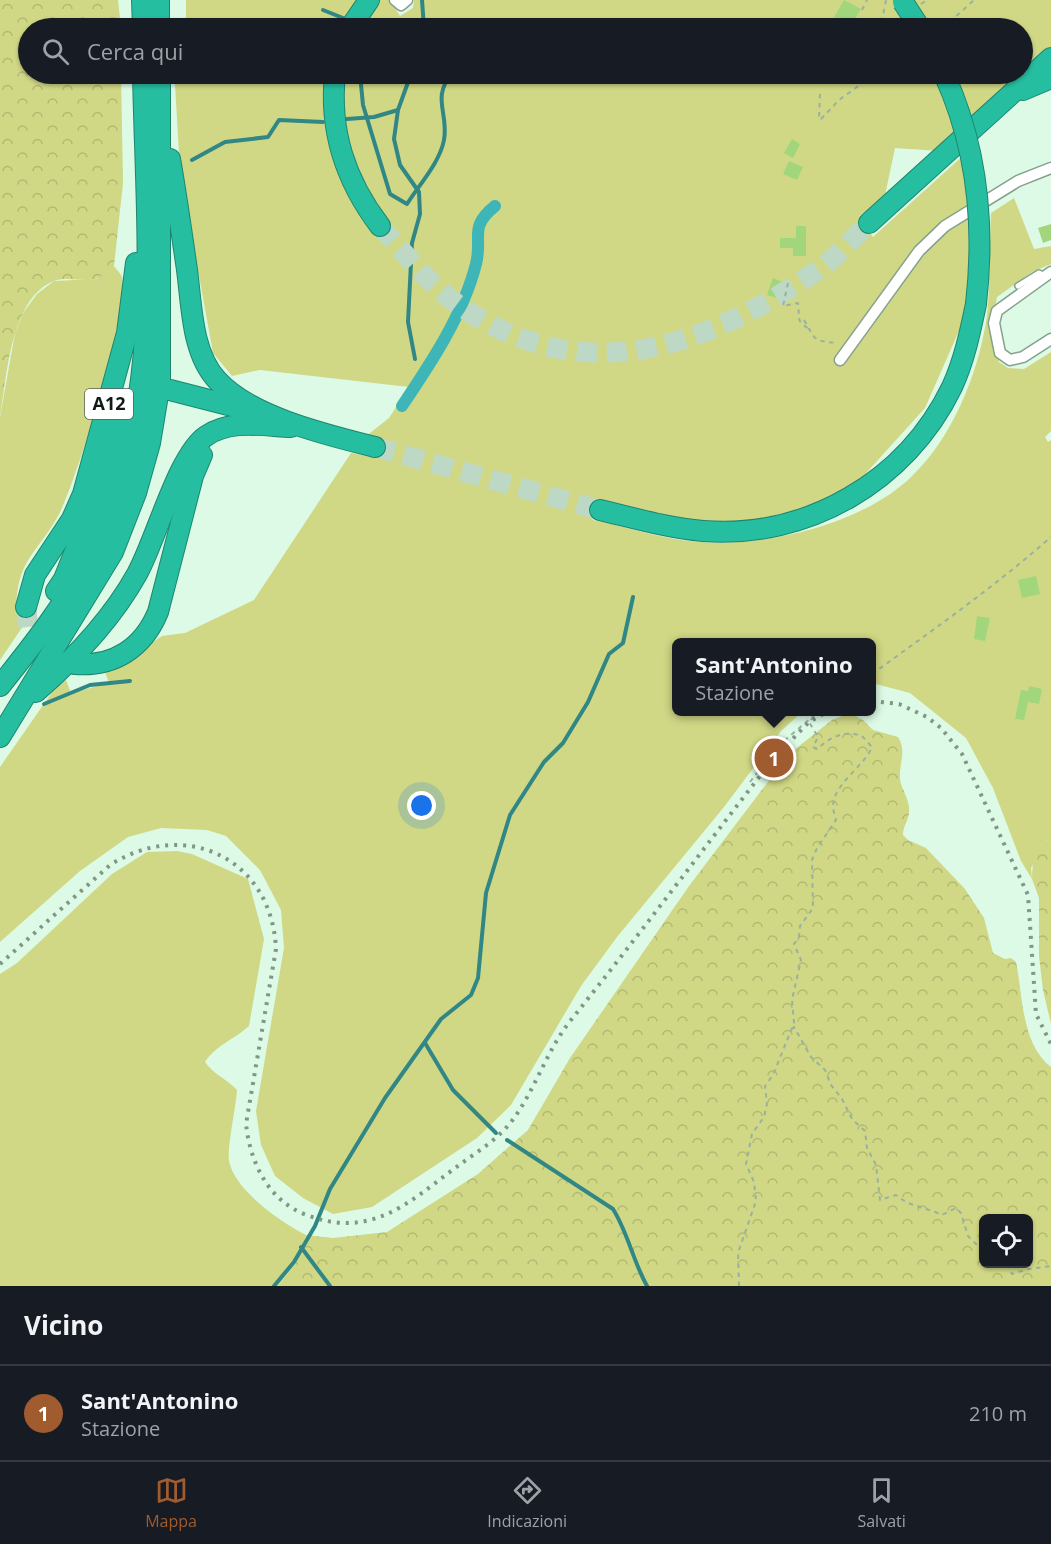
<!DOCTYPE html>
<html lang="it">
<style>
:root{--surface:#171b24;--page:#20242c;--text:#f1f3f6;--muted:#9ea1a6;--line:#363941;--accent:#a05b2f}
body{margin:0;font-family:"Open Sans",sans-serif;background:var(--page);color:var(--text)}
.controls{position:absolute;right:18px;bottom:18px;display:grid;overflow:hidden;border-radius:9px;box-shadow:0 2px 4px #0004}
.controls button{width:54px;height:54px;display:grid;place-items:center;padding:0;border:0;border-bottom:2px solid var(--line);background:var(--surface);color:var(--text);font:30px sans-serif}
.you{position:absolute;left:422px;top:806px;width:21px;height:21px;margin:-15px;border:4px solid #fff;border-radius:50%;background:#1a73e8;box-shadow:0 0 0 9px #1a73e833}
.badge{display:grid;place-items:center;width:39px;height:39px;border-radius:50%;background:var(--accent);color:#fff;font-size:20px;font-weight:700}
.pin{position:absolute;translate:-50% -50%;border:3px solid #fff;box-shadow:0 2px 6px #0006}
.popup{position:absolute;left:672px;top:638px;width:204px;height:78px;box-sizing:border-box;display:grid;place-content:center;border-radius:9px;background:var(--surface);filter:drop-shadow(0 2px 4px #0005);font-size:20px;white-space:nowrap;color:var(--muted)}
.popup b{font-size:22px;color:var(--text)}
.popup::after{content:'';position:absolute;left:50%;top:100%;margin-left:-12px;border:12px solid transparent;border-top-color:var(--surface)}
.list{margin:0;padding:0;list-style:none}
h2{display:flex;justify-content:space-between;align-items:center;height:78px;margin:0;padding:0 24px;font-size:26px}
h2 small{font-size:20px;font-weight:400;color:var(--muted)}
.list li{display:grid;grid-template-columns:39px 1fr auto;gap:18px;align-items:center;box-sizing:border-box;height:96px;padding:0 24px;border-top:2px solid var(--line)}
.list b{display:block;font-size:22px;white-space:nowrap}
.list p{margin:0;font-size:20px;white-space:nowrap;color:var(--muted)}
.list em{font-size:20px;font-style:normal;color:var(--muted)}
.icon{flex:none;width:33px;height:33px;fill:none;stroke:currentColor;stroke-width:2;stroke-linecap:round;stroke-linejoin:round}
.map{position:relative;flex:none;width:1051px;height:1286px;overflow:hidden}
.search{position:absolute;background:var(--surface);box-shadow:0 2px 4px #0004;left:18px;right:18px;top:18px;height:66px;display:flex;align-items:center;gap:15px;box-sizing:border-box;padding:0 21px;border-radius:33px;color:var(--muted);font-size:22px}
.sheet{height:174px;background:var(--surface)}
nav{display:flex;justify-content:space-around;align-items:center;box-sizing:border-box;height:84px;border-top:2px solid var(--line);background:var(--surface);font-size:16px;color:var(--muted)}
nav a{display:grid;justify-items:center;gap:3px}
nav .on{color:var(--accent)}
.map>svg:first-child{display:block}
.green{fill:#d0d885}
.forest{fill:url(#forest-crowns);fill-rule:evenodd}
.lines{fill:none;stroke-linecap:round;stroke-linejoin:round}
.stream{stroke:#308785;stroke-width:4}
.canal{stroke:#3eb5b6;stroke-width:12}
.building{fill:#a1d67d}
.highway-tunnel{stroke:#bdd9c6;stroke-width:20;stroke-dasharray:20 10;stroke-linecap:butt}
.lane-casing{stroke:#85a18d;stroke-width:8}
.street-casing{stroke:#85a18d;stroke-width:13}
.highway-casing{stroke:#1e856f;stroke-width:22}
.path{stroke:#99b1a1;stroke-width:2;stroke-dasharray:4.5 4.5;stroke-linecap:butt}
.lane{stroke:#fff;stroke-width:5}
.street{stroke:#fff;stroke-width:10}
.highway{stroke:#26bea0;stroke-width:20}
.rail{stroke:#809687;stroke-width:4;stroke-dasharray:3 6;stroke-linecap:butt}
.highway-bridge-casing{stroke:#1e856f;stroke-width:22;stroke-linecap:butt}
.highway-bridge{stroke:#26bea0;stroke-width:20}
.labels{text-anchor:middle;stroke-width:4.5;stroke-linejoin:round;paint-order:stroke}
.shield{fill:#fff;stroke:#585f5a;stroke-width:1.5}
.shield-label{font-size:18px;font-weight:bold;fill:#101b14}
</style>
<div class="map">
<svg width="1051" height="1286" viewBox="0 0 1051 1286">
<defs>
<pattern id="forest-crowns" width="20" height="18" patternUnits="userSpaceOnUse" patternTransform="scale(1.5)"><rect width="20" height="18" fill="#d0d885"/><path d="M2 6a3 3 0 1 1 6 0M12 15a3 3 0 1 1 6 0" fill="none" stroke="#b2b972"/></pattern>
</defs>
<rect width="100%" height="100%" fill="#dcfae5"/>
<g class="green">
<path d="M186,0H390L400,16L413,8L414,0H1051V51L940,151L895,148L884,200L859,216L873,237L965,154L970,271L962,324L925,408L858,482L797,512L750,522L700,521L604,505L594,500L588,504L587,511L593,520C628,527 665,540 700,542C766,547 864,524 912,476C952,438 977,376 986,322C991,287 989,249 991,213L1014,198L1034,249L1051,246V264L1032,272L997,297L991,329L999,362L1008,368L1024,369L1051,352V431L1045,437L1048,442L1051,440V842L1046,840L1031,868L1032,879L1021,861L993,788L966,738L910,693L872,683V642H676V712H802L781,731L724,807L617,937L581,986L511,1105L477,1138L372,1207L333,1214L303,1198L275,1176L261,1145L256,1111L284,948L281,910L260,870L226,836L207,830L161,828L128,837L80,871L0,942V767L64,675L71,693L109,683L105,672L162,636L185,633L254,600L351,453L375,458L380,441L365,437L389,418L409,387L260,370L232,376L213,353L180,171L175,84L178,74H1022V28H186Z"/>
<path d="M114,266C116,269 121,274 122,277C130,308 76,484 58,516C36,555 17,559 16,610H34L0,660V417L15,333L23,313L37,294L54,281L97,279Z"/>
<path d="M177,851L192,854L248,879L264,939L249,1026C235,1039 216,1045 205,1062C214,1075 227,1079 237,1090C236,1107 227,1147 229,1161C235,1191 281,1222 306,1235L296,1263L278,1286H0V974L17,963L112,874L147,852Z"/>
</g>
<g class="forest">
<path d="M0,0H118L121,28H28V74H121L123,183L114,266C109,270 102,278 95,279C83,282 66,276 54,281C10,298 7,378 0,417Z"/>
<path d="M850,713L863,720L873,730L898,737C907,751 899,762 900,778C900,788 911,800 909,813C908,821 903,826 903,835L908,840L926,848L965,889L984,918L993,953L1005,959L1011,958L1016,962C1023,995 1021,1044 1051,1067V1286H278L296,1263L306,1235L333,1238L387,1232L478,1174L528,1130L570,1058L689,886L789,754L832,720ZM1028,1218V1264H984V1218Z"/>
<path d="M1046,840L1051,842V1024L1043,990L1039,956V898L1032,879L1034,843Z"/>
</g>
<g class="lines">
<g class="stream">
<path d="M422,0L424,28"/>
<path d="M323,10L348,20"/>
<path d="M360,74L363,105L390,194L407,204C419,185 440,162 444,140C449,114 431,97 452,74"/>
<path d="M411,74L398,110L394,139L400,165L419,192L420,214L412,243L408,322L415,359"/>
<path d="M347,119L374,117L398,110"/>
<path d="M192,160L225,142L268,137L279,120L323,122"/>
<path d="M44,704L90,685L130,681"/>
<path d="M425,1043L453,1090L496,1133"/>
<path d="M507,1140L613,1209C628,1233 633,1261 647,1286"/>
<path d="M301,1247L330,1286"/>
<path d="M274,1286L294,1262L315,1226L330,1189L385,1098L441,1019L471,995L478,978L486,893L510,815L544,762L563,743L588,702L609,654L623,643L633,597"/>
</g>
<path class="canal" d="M402,406C431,363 463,315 476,264C483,236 468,228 495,206"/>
</g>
<g class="building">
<path d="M844,0L861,9L850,27L834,17Z"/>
<path d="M792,139L800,144L793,158L784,153Z"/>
<path d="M789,161L803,167L797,180L783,174Z"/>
<path d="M1051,224V240L1043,243L1038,228Z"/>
<path d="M796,226H806V256H793V248H780V238H796Z"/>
<path d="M773,278L783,282L777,298L767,295Z"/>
<path d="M1036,576L1040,594L1022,598L1018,580Z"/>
<path d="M977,616L990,618L985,641L974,639Z"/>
<path d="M1029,686L1042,689L1039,704L1028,702L1024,720L1015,719L1021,690L1028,691Z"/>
</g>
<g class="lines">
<g class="highway-tunnel">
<path d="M380,226C405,254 429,284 460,306C583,391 703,348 815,272C835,259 852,239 869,223"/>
<path d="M375,447L600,510"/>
<path d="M26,607L29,632L44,653"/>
</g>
<defs>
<path id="lane" d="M1018,286L1039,273L1045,276"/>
<g id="street">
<path d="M395,0L401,5L407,0"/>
<path d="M1051,272L997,311L994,323L1000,353L1010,360L1023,357L1051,339"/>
<path d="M840,360L919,251L945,226L1018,181L1051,168"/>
</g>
<g id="highway">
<path d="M142,0L143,28"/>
<path d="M159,0V28"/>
<path d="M350,28L369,0"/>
<path d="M335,74C329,131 345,180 380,226"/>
<path d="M1023,90L1051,78"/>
<path d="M170,159C176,193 181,228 186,263C192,300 190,351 217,380C250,417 328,435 375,447"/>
<path d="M869,223L1051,58"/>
<path d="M170,390L248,410"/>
<path d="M600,510C634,518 668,528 703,531C807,539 906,482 952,387C964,361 970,333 976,304"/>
<path d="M56,591L64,579L94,503L121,417"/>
<path d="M26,607L35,575L72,519L83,494L127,333L136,263"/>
<path d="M75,664C114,667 143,648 158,612L193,476L202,455"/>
<path d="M0,686C33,645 66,603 90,556C166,406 146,235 143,74"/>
<path d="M36,692C75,658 112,619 137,574C156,540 178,455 206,436C230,419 264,426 291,427"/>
<path d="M0,737L113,552L136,493L150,443L160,383V74"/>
</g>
</defs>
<use href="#lane" class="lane-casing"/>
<use href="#street" class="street-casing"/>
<use href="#highway" class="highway-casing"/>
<g class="path">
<path d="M886,0L881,26L886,27L896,19"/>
<path d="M921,4L927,0"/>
<path d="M862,10L867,0"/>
<path d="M943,28L974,0"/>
<path d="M820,94L819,119H821L839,100L875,74"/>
<path d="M788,283L783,306L798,303C800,314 795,322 808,328"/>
<path d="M804,320C816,340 812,341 838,343"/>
<path d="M872,674C933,630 994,587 1051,537"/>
<path d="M750,782L778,746L818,712"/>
<path d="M792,1029L794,1027L811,1057L825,1070L831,1085L842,1099L852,1119L865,1131L867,1148L876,1165L880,1200L896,1195C912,1208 923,1206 942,1215L956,1208L961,1213L968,1236L984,1252"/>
<path d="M1007,1264L1012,1274L1029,1269L1051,1266"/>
<path d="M739,1286L738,1253L756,1201L754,1182L746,1164L752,1134L764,1117L767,1104L765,1086L773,1075L794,1023L792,1000L801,960L794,944L799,937L800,926L813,908L812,860L817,848L836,820C835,815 833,811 833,806C834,783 863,768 872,747L862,736C843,730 831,737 817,749L813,747L818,737L809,722L817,713"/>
</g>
<use href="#lane" class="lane"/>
<use href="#street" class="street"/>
<use href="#highway" class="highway"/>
<g class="rail">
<path d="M872,701L899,704L927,717L941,728L962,754L1028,895L1036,1014L1051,1044"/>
<path d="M0,964L110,865C186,817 272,859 276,949L246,1124C250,1161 267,1199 304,1214C369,1240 406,1205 455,1168C474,1154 496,1141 511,1122C535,1091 546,1051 571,1020C640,934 706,845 774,758L809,722L827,712"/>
</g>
<defs>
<g id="highway-bridge">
<path d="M903,2L920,28"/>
<path d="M944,74C977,146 985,225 976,304"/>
</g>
</defs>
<use href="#highway-bridge" class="highway-bridge-casing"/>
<use href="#highway-bridge" class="highway-bridge"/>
</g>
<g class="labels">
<rect class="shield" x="85" y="389" width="48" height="30" rx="4.5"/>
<g class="shield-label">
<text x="109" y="410">A12</text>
</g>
</g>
</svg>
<div class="controls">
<button><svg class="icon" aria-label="locate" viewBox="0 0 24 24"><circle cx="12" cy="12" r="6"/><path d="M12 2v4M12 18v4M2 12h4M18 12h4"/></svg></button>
</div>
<div class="you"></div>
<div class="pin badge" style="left:774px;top:758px">1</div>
<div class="popup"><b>Sant'Antonino</b>Stazione</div>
<div class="search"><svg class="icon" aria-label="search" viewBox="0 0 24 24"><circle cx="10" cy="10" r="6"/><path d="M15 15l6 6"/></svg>Cerca qui</div>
</div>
<section class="sheet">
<h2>Vicino<small></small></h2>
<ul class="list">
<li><span class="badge">1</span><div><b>Sant'Antonino</b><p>Stazione</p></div><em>210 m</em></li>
</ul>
</section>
<nav>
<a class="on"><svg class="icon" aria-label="map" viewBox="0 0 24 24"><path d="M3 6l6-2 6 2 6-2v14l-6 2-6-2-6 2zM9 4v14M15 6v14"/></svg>Mappa</a>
<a><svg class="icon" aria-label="directions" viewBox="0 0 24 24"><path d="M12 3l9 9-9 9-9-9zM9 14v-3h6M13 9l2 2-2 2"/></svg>Indicazioni</a>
<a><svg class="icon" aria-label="saved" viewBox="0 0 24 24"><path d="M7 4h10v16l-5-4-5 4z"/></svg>Salvati</a>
</nav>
